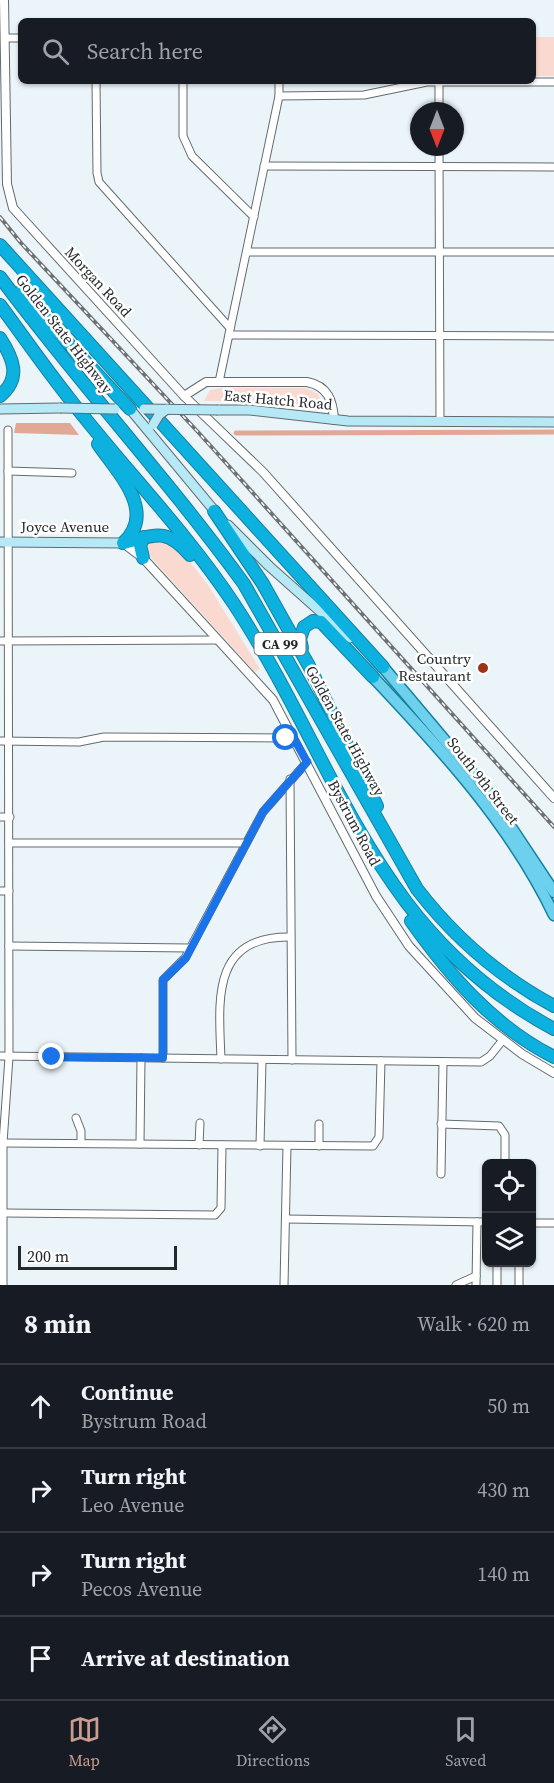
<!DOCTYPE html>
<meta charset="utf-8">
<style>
:root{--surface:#171b24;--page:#242831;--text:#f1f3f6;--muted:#9ea1a6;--line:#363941;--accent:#ca9d90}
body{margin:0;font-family:"Source Serif 4",serif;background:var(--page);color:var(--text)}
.controls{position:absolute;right:18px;bottom:18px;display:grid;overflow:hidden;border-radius:9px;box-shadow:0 2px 4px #0004}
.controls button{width:54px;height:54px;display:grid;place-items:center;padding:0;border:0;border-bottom:2px solid var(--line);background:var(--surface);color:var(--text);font:30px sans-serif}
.compass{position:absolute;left:410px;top:102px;width:54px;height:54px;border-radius:50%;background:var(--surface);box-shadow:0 2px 4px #0004;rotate:180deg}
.scale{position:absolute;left:18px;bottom:15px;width:159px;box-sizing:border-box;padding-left:6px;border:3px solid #26292b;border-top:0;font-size:16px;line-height:21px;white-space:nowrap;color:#26292b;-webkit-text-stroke:4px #fff;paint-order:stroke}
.stop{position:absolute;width:18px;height:18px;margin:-14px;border:4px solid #1a73e8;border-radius:50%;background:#fff}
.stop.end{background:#1a73e8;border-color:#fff;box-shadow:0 2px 6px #0008}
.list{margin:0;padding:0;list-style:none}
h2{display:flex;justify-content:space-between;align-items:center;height:78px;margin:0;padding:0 24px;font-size:26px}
h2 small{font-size:20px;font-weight:400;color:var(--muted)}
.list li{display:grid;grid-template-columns:39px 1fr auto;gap:18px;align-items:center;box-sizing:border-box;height:84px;padding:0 24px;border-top:2px solid var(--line)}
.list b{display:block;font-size:22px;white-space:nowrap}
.list p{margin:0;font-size:20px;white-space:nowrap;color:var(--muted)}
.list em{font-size:20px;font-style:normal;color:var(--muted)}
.icon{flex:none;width:33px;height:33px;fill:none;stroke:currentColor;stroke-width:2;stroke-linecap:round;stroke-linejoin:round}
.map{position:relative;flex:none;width:554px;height:1285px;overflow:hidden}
.search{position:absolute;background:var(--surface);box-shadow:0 2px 4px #0004;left:18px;right:18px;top:18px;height:66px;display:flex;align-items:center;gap:15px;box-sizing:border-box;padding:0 21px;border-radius:9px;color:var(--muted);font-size:22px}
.sheet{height:414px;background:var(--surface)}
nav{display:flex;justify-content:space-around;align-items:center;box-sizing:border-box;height:84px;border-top:2px solid var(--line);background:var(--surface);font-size:16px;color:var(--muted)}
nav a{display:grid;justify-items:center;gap:3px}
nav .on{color:var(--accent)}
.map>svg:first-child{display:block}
.green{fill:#fadad0}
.water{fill:#e3a796}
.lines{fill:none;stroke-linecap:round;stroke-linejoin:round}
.canal{stroke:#e3a796;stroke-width:5}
.minor-casing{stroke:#636b6e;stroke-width:9}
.tertiary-casing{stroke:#636b6e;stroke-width:10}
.secondary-casing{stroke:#636b6e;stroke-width:11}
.primary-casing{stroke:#1581a1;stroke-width:13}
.motorway-casing{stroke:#1581a1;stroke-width:14}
.minor{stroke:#fff;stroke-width:7}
.tertiary{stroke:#fff;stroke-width:8}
.secondary{stroke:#b6e8f6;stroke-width:9}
.primary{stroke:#6dd0ec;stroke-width:10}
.motorway{stroke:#0cb1e0;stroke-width:12}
.rail-casing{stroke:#6c7174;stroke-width:4}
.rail{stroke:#fff;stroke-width:1.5;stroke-dasharray:4.5;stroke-linecap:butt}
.secondary-bridge-casing{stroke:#636b6e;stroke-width:11;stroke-linecap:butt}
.secondary-bridge{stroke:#b6e8f6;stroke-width:9}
.route{stroke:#1a73e8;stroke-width:8}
.poi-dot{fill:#9b3314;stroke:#fff;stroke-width:2}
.labels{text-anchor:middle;stroke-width:5;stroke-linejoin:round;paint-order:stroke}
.shield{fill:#fff;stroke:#67696b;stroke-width:1.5}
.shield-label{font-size:14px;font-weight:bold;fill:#26292b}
.street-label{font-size:15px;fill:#26292b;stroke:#fff}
.poi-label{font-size:15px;fill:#26292b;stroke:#fff;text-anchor:end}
</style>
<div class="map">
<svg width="554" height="1285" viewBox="0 0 554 1285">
<rect width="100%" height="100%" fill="#ebf4f8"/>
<g class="green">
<rect x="533" y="37" width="21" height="39"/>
<path d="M222,388H306L318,394L323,404L314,408L262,401H204L210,390Z"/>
<path d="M159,538L181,550L208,585L260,669L255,672L152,559L146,550V543Z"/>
</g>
<path class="water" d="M16,423H70L79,435L14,433Z"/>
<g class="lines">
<path class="canal" d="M236,433L554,432"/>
<defs>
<g id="minor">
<path d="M5,38H21"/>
<path d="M96,81L97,173L99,182L230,328"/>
<path d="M183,81V136L192,156L254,217"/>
<path d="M439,81V111"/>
<path d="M279,96L364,95L427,82H554"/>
<path d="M439,147L440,421"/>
<path d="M264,166L554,167"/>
<path d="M247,252H554"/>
<path d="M229,335L554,336"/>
<path d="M219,382L279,96V81"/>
<path d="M8,471L72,473"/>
<path d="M0,641L217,640"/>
<path d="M0,741L79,742L104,737L286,738L292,735"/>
<path d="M290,779L292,1060"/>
<path d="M0,817H10"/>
<path d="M9,843H246"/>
<path d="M0,891H9"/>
<path d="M9,946L190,948"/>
<path d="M0,1056L481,1062L490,1056L502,1041"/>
<path d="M163,1058V980L185,958L263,812L307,762"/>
<path d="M221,1059C219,1002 210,936 290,937"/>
<path d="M76,1118L81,1131V1143"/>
<path d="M441,1124L499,1126L505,1135V1164"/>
<path d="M3,1143L373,1146L379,1137L381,1061"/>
<path d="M140,1144L141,1058"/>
<path d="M199,1145L200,1123"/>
<path d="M260,1146L262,1060"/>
<path d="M319,1146V1124"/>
<path d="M441,1174L443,1062"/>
<path d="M3,1213L215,1215L221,1208L222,1145"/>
<path d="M286,1219L486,1222"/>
<path d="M532,1223H554"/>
<path d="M519,1262V1285"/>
<path d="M3,1285V1143L9,1057L8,430"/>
<path d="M284,1285L287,1146"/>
<path d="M456,1285L476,1276"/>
<path d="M476,1285L477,1222"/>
<path d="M497,1285V1262"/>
</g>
<g id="tertiary">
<path d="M4,0L7,184L13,208L184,396L263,472L554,798"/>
<path d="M184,396L206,382H307C328,386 333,401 334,420"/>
<path d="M123,543L143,558L273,700L376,896L409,946L475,1018L522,1054L554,1073"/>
</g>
<g id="secondary">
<path d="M0,409L60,408"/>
<path d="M130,409L218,515"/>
<path d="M218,410H250L348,421L554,422"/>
<path d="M228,525L269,566L350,638"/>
<path d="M0,542L123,543"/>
</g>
<g id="primary">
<path d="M383,667L485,788L554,892"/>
<path d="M373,677C441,749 511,825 554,915"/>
</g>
<g id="motorway">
<path d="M0,245L383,667"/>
<path d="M0,277C78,382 167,478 244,584L417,889C454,937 500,977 554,1006"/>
<path d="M20,292L130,409"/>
<path d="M0,305C23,336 45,368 69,398C123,468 185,530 234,604C339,764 371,931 554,1029"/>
<path d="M0,338C13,358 22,378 0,396"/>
<path d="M98,444C117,472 158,512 123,543"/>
<path d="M214,511L263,584L309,666L377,806"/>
<path d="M124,543C156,535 165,527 190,555"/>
<path d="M143,558L140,545L144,537"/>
<path d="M302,648L300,639L304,627L313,621L321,622L373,677"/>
<path d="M411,921C450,976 493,1026 554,1057"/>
</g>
</defs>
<use href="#minor" class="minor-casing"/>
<use href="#tertiary" class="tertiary-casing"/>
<use href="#secondary" class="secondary-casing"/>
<use href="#primary" class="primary-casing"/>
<use href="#motorway" class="motorway-casing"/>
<use href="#minor" class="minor"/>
<use href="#tertiary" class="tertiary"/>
<use href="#secondary" class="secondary"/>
<use href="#primary" class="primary"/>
<use href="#motorway" class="motorway"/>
<defs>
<path id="rail" d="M0,217L21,243L198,432L554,827"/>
</defs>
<use href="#rail" class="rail-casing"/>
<use href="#rail" class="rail"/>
<defs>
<g id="secondary-bridge">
<path d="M60,408L115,409"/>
<path d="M144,409L218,410"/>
<path d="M153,425L159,415L167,409"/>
</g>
</defs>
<use href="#secondary-bridge" class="secondary-bridge-casing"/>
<use href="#secondary-bridge" class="secondary-bridge"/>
</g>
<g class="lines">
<path class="route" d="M52,1057L163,1058V980L186,958L263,812L307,762L292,735L286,738"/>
</g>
<circle class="poi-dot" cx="483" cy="668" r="6"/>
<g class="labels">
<rect class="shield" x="254.5" y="633" width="51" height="22" rx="4.5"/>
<g class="shield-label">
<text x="280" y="649">CA 99</text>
</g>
<g class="street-label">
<text transform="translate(98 282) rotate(47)" y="5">Morgan Road</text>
<text transform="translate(64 334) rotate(52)" y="5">Golden State Highway</text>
<text transform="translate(278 400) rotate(5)" y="5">East Hatch Road</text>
<text x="65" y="532">Joyce Avenue</text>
<text transform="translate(345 731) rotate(61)" y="5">Golden State Highway</text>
<text transform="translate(483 781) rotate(52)" y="5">South 9th Street</text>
<text transform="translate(354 823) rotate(62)" y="5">Bystrum Road</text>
</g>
<g class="poi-label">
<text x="471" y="664">Country<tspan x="471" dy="17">Restaurant</tspan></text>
</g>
</g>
</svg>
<div class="controls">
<button><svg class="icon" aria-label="locate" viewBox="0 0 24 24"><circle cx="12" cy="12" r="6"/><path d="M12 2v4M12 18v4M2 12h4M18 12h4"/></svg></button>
<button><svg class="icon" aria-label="layers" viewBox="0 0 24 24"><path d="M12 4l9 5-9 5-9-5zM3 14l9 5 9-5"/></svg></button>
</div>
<svg class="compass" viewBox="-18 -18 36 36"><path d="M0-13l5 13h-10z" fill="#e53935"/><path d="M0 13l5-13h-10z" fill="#9ea1a6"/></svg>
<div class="scale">200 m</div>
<div class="stop" style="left:286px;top:738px"></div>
<div class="stop end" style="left:52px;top:1057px"></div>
<div class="search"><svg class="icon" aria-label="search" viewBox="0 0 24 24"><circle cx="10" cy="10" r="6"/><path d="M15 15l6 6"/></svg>Search here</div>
</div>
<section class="sheet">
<h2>8 min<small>Walk · 620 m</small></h2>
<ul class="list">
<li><svg class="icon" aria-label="ahead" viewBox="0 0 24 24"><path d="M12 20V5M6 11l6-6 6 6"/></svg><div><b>Continue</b><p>Bystrum Road</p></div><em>50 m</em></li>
<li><svg class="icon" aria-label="right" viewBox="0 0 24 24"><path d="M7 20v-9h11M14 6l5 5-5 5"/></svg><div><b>Turn right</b><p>Leo Avenue</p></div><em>430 m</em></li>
<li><svg class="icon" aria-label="right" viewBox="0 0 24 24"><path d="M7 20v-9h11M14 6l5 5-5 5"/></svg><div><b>Turn right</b><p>Pecos Avenue</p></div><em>140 m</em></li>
<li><svg class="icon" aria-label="arrive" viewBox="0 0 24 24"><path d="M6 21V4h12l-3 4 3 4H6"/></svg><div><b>Arrive at destination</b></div></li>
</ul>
</section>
<nav>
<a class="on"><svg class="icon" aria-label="map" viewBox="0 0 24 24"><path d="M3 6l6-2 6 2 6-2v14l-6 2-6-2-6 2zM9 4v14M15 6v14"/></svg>Map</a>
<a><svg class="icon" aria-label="directions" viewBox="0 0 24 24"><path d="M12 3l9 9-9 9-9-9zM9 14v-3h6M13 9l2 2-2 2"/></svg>Directions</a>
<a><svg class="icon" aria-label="saved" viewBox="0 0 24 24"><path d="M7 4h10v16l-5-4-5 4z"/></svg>Saved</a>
</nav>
